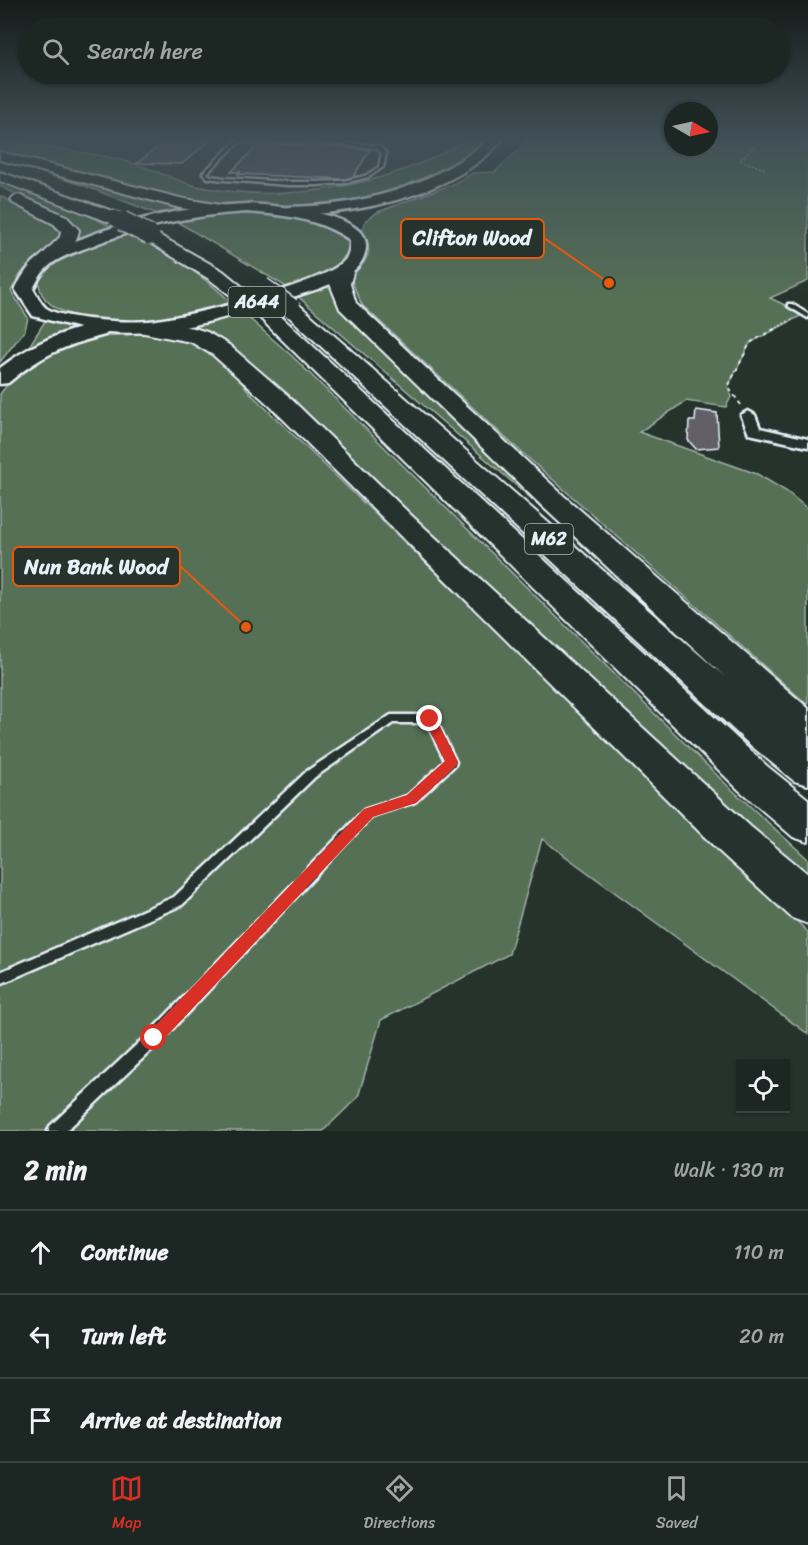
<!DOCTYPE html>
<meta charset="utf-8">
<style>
:root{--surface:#1c2622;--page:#29322f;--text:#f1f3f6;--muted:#a0a5a5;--line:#3a4340;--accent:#d93025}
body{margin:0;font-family:Sriracha,sans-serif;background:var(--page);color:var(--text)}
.controls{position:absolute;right:18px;bottom:18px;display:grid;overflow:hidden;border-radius:0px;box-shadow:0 2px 4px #0004}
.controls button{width:54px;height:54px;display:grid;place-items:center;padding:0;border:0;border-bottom:2px solid var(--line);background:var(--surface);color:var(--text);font:30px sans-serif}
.compass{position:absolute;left:664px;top:102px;width:54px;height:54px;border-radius:50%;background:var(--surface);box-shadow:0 2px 4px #0004;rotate:99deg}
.stop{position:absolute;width:18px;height:18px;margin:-14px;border:4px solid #d93025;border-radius:50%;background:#fff}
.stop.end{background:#d93025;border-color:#fff;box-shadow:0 2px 6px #0008}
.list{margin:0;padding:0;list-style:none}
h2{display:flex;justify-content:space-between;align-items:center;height:78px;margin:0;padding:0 24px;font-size:26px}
h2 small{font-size:20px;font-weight:400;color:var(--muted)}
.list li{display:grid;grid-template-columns:39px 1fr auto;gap:18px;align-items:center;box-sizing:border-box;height:84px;padding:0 24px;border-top:2px solid var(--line)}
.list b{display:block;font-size:22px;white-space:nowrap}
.list em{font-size:20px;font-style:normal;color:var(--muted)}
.icon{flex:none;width:33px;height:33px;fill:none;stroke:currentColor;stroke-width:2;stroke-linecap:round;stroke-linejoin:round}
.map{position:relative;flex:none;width:808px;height:1131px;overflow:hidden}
.search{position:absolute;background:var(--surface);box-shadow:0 2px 4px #0004;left:18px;right:18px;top:18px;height:66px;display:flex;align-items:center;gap:15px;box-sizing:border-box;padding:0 21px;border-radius:33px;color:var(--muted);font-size:22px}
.sheet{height:330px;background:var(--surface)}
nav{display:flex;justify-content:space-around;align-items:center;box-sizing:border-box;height:84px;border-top:2px solid var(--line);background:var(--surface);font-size:16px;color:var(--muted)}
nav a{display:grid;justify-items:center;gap:3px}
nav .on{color:var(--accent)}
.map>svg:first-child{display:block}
.built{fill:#38403f}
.green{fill:#567056;stroke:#9fb0a7;stroke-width:1.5}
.building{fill:#635f69;stroke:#e8f1f8;stroke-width:1.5}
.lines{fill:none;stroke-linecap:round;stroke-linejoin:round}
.service-casing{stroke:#e8f1f8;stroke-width:5}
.minor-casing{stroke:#e8f1f8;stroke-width:5}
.primary-casing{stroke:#e8f1f8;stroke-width:5}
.trunk-casing{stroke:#e8f1f8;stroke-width:5}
.motorway-casing{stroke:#e8f1f8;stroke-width:4}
.path-far1{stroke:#e8f1f8;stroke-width:1.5;stroke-dasharray:2 2;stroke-linecap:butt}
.path{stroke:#e8f1f8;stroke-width:2;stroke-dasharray:4 4;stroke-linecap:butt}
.service{fill:#26332d;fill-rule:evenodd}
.minor{fill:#26332d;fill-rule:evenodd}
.primary{fill:#26332d;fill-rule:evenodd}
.trunk{fill:#26332d;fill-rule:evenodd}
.motorway{fill:#26332d;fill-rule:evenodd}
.motorway-bridge-far1-casing{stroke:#e8f1f8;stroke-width:17;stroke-linecap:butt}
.motorway-bridge-casing{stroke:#e8f1f8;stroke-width:22;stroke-linecap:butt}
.motorway-bridge-far1{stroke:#26332d;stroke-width:15}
.motorway-bridge{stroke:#26332d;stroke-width:19}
.route{fill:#d93025}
.labels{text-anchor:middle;stroke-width:4.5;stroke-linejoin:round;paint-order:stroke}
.shield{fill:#26332d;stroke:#aeb8bb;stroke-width:1.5}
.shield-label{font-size:18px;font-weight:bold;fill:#e8f1f8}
.leader{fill:none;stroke:#e8590c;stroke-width:2}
.callout-dot{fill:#e8590c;stroke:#26332d;stroke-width:2}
.callout{fill:#26332d;stroke:#e8590c;stroke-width:2}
.callout-label{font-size:21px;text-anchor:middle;font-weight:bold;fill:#e8f1f8}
</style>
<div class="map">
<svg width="808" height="1131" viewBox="0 0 808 1131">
<rect width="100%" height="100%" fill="#26332d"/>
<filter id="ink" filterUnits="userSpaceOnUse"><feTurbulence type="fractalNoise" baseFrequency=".0167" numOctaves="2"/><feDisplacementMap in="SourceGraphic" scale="12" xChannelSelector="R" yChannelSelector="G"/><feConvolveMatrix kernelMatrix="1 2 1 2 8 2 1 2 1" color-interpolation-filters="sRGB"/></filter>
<g filter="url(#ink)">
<path class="built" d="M25,138H456L466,140L436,158L392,174L368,181L294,192H246L202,187L133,164L82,151L15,143Z"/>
<g class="green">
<path d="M10,138H25L16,143C55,149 94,152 132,163C156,170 177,182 201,187C290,204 388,186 465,141L456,138H491L477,150L443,171L413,184L381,197L315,209L194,203L0,152V143Z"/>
<path d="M531,138H673V147H709V138H787L808,141V281L770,298L804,314L750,343L728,387L731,397L726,407L686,401L639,432L757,474L786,491L808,509V705L509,441L362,305L351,279C368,255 375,257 362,228L366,220L378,212L453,184L473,173L495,172Z"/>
<path d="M25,165L207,209L165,217L85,186L20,166Z"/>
<path d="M0,181L68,205L118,230L71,245L77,230L75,225L0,186Z"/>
<path d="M0,196L32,213L44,216L61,231C58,251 35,256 24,270C18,276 15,285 11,291L28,318L25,330L0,362Z"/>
<path d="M262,211C288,215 336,218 350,244C342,273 314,278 288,288L176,221L216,213Z"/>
<path d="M125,233C165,250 205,276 235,306C209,311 184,317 158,321C128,324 37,324 39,280C54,251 97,243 125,233Z"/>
<path d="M335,280L334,285L579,540L295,294Z"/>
<path d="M242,312L292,356L728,786L808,859V887L286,398L177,327Z"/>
<path d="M45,321L82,329L51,338L28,348Z"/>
<path d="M146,334L193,340L234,369L237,377L253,396L808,932V1034L542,839L509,954L381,1020L358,1097L323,1131H0V394C37,343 86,334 146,334Z"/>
</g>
<g class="building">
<path d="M168,139L210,141L182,164L137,163Z"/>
<path d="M283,144L332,146L370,150L353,177L344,179L238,174L240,172H231L258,145Z"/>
<path d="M696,410L717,413L719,447L696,449L688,440L689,421H695Z"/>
</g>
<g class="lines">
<defs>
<g id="service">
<path d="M308,139L379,146L386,153L383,167L368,177L344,183L317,185H288L224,180L208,178L203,173L237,140ZM308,141L377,148L382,153L379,167L365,176L344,181L317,182H288L224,178L210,176L207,173L239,142Z"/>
<path d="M788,304H792L808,314V318L788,306Z"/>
<path d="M391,715H430L434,716L456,762L455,765L415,802L372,816L159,1043L66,1131H48L50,1126L149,1033L364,810L407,796L445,761L427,723H393L315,777L182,905L0,984V972L174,897L307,771Z"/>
</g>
<g id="minor">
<path d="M790,138L808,139V143L791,139Z"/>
<path d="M748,411L755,415L760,428L808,439V447L749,434L741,415Z"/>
</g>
<path id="primary" d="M491,138H504C456,195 359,214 288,215L281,211L288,207C364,206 432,187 491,138Z"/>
<path id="trunk" d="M247,204C271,205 371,212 366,248C365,257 360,266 353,271C334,286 308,292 286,299C228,317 169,337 107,332L105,335C62,346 42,355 8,383L0,384V368C25,349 50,336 80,328L33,316L15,289C22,277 29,264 40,257C51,249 65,245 78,240C132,218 189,206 247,204ZM247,212C284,215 318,218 350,240C350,247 350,255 344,261C321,286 186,317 149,321C128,323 63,320 46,308C40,303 37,295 33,289C37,281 41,273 49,266C59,257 73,253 86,248C137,227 191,215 247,212Z"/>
<g id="motorway">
<path d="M0,152L180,198L226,206L228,209L220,214L180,208L0,160Z"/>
<path d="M0,172L121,214L123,218L115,223L109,222L0,181Z"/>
<path d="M19,195L66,216L79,230C77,246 57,267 40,263L38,259L60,237L61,231L54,224L13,203L11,200L13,197Z"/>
<path d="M150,230L223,271L251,294L248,298H234L209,279L144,239L141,235L144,231Z"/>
<path d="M345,263L352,265L354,269L350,284L356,303L564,496L808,708V785L794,781L749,744L284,312L281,308L284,304L291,302L298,304L725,677L544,508L340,309L330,284L338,265Z"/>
<path d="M268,309L275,311L767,766L808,799V842L793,837L739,790L261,319L258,315L261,311Z"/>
<path d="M147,321L194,328L207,332L229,345L287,395L413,517L751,827L808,874V924L792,918L721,853L269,405L213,355L191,342L139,332L136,327L139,322Z"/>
</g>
</defs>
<use href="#service" class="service-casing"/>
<use href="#minor" class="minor-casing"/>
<use href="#primary" class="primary-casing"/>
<use href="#trunk" class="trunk-casing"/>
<use href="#motorway" class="motorway-casing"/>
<g class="path-far1">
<path d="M763,138L740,160L765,169"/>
<path d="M773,330L794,318"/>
</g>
<path class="path" d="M741,405L728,387L750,343L776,328"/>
<use href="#service" class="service"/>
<use href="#minor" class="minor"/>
<use href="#primary" class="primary"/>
<use href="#trunk" class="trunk"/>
<use href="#motorway" class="motorway"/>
<defs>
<path id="motorway-bridge-far1" d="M115,218L125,223"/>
<g id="motorway-bridge">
<path d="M122,221L150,235"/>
<path d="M262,287L291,308"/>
</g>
</defs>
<use href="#motorway-bridge-far1" class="motorway-bridge-far1-casing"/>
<use href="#motorway-bridge" class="motorway-bridge-casing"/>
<use href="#motorway-bridge-far1" class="motorway-bridge-far1"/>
<use href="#motorway-bridge" class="motorway-bridge"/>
</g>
</g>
<linearGradient id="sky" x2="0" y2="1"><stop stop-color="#151c19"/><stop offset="0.47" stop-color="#415057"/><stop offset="1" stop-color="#415057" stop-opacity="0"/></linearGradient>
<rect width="808" height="296" fill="url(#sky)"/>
<path class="route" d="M430,714L436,719L458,762L456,766L416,803L373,817L160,1043L154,1046L149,1043L146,1038L149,1032L364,809L407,795L445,761L424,719Z"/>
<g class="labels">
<g class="shield">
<rect x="228.5" y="287" width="57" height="30" rx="4.5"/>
<rect x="525" y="524" width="48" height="30" rx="4.5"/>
</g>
<g class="shield-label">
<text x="257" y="308">A644</text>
<text x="549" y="545">M62</text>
</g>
</g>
<path class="leader" d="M609 283L544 238M246 627L180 566"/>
<g class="callout-dot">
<circle cx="609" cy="283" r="6"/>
<circle cx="246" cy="627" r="6"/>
</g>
<g class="callout">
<rect x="401" y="219" width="143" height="39" rx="6"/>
<rect x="13" y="547" width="167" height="39" rx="6"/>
</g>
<g class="callout-label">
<text x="472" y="245">Clifton Wood</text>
<text x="96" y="574">Nun Bank Wood</text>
</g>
</svg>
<div class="controls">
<button><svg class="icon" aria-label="locate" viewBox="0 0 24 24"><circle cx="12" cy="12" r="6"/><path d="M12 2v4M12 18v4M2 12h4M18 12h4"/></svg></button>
</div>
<svg class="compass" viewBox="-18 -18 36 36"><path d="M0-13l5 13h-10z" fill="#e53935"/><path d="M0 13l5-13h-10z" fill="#a0a5a5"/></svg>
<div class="stop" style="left:154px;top:1038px"></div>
<div class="stop end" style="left:430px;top:719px"></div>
<div class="search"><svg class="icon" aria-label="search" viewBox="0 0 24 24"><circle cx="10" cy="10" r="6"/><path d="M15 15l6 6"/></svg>Search here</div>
</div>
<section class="sheet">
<h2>2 min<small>Walk · 130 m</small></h2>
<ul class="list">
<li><svg class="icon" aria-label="ahead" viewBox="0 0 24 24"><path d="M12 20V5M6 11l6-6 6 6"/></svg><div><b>Continue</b></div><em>110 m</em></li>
<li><svg class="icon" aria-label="left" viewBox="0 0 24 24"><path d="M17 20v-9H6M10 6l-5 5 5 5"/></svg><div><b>Turn left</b></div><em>20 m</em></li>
<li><svg class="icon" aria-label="arrive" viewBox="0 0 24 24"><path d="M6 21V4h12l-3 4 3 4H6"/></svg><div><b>Arrive at destination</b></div></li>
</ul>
</section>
<nav>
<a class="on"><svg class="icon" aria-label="map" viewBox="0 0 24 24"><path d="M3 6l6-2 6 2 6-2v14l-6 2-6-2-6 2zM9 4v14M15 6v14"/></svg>Map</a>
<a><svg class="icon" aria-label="directions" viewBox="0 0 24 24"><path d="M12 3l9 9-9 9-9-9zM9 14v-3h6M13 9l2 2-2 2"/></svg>Directions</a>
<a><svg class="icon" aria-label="saved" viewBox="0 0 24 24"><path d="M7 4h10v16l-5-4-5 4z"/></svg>Saved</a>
</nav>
